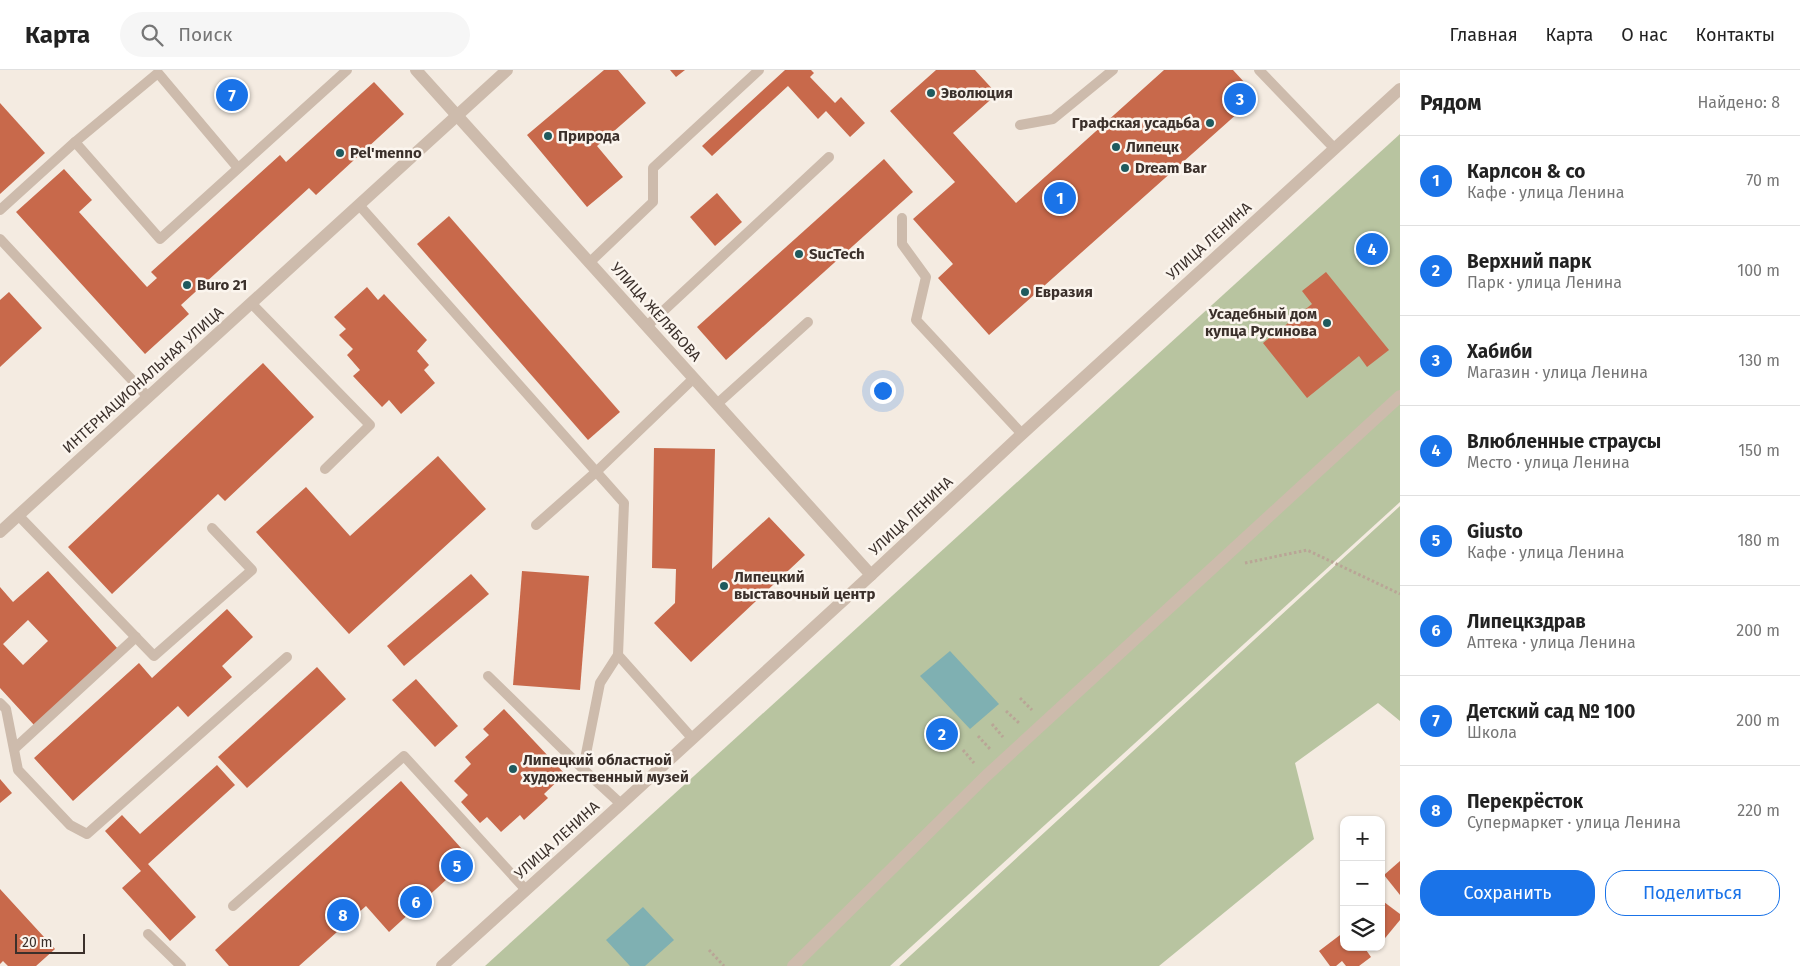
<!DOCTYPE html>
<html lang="ru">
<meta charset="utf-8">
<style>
:root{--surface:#fff;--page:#f6f6f6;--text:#222;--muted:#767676;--line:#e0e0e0;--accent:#1a73e8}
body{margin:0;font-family:"Fira Sans",sans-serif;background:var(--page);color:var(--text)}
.controls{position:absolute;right:15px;bottom:15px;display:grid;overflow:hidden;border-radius:10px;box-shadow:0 1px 4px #0004}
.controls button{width:45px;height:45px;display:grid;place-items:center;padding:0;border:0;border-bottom:1px solid var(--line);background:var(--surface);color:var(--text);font:25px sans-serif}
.scale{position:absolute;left:15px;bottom:12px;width:70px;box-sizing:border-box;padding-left:5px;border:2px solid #3b302b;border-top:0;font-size:14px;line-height:18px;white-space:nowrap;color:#3b302b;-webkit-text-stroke:4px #fbf5ee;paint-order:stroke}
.you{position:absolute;left:882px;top:320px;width:18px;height:18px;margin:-12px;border:4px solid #fff;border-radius:50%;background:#1a73e8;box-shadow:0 0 0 8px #1a73e833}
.badge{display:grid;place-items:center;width:32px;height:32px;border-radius:50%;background:var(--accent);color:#fff;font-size:16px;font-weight:700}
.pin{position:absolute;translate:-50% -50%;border:2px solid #fff;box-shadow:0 1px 5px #0006}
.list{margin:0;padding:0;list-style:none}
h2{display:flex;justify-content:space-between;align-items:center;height:65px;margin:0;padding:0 20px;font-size:21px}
h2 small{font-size:16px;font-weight:400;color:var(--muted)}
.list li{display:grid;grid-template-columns:32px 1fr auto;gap:15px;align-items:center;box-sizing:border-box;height:90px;padding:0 20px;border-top:1px solid var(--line)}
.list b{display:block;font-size:19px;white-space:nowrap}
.list p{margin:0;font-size:16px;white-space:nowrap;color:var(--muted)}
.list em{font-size:16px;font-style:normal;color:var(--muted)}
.actions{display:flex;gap:10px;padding:15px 20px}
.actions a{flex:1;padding:11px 0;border:1px solid var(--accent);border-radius:20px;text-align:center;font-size:18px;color:var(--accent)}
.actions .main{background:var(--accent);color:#fff}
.icon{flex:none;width:28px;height:28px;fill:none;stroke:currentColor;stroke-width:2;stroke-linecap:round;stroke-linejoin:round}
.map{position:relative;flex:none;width:1400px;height:896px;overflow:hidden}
header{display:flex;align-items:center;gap:30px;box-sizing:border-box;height:70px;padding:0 25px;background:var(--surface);border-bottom:1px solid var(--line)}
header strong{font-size:24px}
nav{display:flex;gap:28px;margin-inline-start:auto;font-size:18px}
.search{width:350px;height:45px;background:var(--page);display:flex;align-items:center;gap:12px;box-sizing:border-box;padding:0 18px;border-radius:28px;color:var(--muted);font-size:19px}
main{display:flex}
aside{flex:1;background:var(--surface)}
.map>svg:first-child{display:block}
.green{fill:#b8c4a0}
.water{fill:#7fb0b2}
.building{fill:#c8694b;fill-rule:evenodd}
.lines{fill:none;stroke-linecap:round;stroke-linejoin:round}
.path{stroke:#b9a596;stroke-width:3;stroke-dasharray:2.5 2.5;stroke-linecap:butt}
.service{stroke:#cdbbac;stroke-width:10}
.pedestrian{stroke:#cdbbac;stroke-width:12}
.minor{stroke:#cdbbac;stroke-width:12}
.tertiary{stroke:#cdbbac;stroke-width:12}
.poi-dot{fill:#1f5a5e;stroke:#fbf5ee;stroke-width:2}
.labels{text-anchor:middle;stroke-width:5;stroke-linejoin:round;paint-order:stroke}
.poi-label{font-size:15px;font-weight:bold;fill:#3b302b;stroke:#fbf5ee;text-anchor:start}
.street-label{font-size:15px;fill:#3b302b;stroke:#fbf5ee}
</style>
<header>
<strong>Карта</strong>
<div class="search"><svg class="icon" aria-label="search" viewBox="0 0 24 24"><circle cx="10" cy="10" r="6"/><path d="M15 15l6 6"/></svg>Поиск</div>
<nav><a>Главная</a><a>Карта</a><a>О нас</a><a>Контакты</a></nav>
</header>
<main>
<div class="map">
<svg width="1400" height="896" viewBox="0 0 1400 896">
<rect width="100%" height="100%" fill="#f4ebe1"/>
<g class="green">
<path d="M1400,64V432L890,896H485Z"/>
<path d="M1400,436V651L1378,633L1295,693L1314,769L1159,896H899Z"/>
</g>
<g class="water">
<path d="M950,581L999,634L970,659L920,606Z"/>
<path d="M643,837L674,870L645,896H630L606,870Z"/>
</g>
<g class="building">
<path d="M604,0H618L646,33L597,76L623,107L587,137L527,65Z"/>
<path d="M670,0H685L676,7Z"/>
<path d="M785,0H811L814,3L810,7L835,33L841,27L865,53L850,67L826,41L818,49L788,16L712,86L702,76Z"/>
<path d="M936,0H975L997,24L953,63L1016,133L1164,0H1233L1257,26L989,265L938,208L953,194L913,149L955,112L890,41Z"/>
<path d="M374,12L404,44L316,125L309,118L181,235L189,244L145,284L16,142L64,99L92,130L79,142L147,217L157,208L151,202L280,85L286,92Z"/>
<path d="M0,33L45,83L0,124Z"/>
<path d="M884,89L913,122L726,290L697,257Z"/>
<path d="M717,123L742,152L715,176L690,147Z"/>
<path d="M449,146L620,342L588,370L417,174Z"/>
<path d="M1326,202L1389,280L1367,297L1359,286L1307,328L1263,273L1312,234L1302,221Z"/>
<path d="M367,217L378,230L384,224L427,270L417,281L429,295L424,300L435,313L401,344L389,330L382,337L353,306L360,300L347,285L353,279L339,265L346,259L334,247Z"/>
<path d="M9,222L42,258L0,297V230Z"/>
<path d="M263,293L314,347L225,431L218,424L112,524L68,477Z"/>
<path d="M654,378L715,379L712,499L769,447L805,485L691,592L654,553L675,533L676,499L652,498Z"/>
<path d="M438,386L486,439L349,564L256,462L306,417L350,466Z"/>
<path d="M48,501L118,579L34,655L0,618V517L13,532ZM28,550L48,571L23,595L3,574Z"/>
<path d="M522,501L589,506L580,620L513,615Z"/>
<path d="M471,504L489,524L404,596L387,576Z"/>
<path d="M227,539L253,567L222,596L232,607L188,647L178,636L73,731L34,688L139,593L152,608Z"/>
<path d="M317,597L346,629L247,718L218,687Z"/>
<path d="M416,609L458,656L435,677L392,630Z"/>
<path d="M504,639L565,704L544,724L548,728L524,750L520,745L501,762L487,747L480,753L461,732L468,725L454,711L471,694L465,687L489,665L483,659Z"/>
<path d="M217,695L235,715L148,794L196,847L170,871L122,818L141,801L105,761L122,745L140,764Z"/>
<path d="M0,709L12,723L0,733Z"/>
<path d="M401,711L470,788L389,862L366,836L299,896H229L215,880Z"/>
<path d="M1400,791V825L1384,805Z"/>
<path d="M0,819L55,879L36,896H8L3,891L0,894Z"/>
<path d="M1384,832L1400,844V850L1381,873V836Z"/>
<path d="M1344,862V877H1364L1371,887L1359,896H1346L1342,891L1336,896H1330L1319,881Z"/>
</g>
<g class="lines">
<g class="path">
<path d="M1245,493L1307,480L1400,524"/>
<path d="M1020,628L1032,640"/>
<path d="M1006,641L1019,653"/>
<path d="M992,654L1003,667"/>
<path d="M978,666L990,679"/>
<path d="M963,680L974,693"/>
<path d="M709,880L724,896"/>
</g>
<g class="service">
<path d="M1259,0L1335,79"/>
<path d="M1020,55L1053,49L1113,0"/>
<path d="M75,72L158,3L238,98"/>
<path d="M359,135L624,433L618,585L692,668"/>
<path d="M0,140L75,72L160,169L347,0"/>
<path d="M902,148V174L926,207L916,250L1022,364"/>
<path d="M0,169L148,327"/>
<path d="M589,193L653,132V98L759,0"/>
<path d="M251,233L370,355L325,399"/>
<path d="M647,256L829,87"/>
<path d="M717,334L808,252"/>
<path d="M18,445L154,586L252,500L212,458"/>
<path d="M536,455L596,402L694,308"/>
<path d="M488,606L583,699L621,734"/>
<path d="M0,633L6,639L18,700L70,755L87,764L287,587"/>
<path d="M14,679L136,567"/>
<path d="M583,699L600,613L618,585"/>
<path d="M233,836L404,686L526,820"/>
<path d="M148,864L181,896"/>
</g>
<path class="pedestrian" d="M793,896L986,706L1400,326"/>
<g class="minor">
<path d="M416,0L871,505"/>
<path d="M0,462L507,0"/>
</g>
<path class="tertiary" d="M442,896L621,734L871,505L1022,364L1400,19"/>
</g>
<g class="poi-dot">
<circle cx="931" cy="23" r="5"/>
<circle cx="1210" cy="53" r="5"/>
<circle cx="548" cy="66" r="5"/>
<circle cx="1116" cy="77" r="5"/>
<circle cx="340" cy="83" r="5"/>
<circle cx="1125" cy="98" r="5"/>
<circle cx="799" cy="184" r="5"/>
<circle cx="187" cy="215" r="5"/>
<circle cx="1025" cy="222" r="5"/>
<circle cx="1327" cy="253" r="5"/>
<circle cx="724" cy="516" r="5"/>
<circle cx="513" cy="699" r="5"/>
</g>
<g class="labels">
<g class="poi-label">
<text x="941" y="28">Эволюция</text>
<text x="1200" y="58" text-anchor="end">Графская усадьба</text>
<text x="558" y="71">Природа</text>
<text x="1126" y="82">Липецк</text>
<text x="350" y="88">Pel'menno</text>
<text x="1135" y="103">Dream Bar</text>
<text x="809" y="189">SucTech</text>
<text x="197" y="220">Buro 21</text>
<text x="1035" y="227">Евразия</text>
<text x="1317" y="249" text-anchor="end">Усадебный дом<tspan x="1317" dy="17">купца Русинова</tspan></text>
<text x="734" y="512">Липецкий<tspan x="734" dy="17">выставочный центр</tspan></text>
<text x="523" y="695">Липецкий областной<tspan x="523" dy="17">художественный музей</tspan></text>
</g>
<g class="street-label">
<text transform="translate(1209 171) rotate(-42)" y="5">УЛИЦА ЛЕНИНА</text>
<text transform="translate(656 242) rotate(48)" y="5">УЛИЦА ЖЕЛЯБОВА</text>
<text transform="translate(143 310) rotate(-42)" y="5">ИНТЕРНАЦИОНАЛЬНАЯ УЛИЦА</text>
<text transform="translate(911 446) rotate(-43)" y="5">УЛИЦА ЛЕНИНА</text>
<text transform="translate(557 770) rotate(-42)" y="5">УЛИЦА ЛЕНИНА</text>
</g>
</g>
</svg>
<div class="controls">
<button>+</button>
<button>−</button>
<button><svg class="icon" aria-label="layers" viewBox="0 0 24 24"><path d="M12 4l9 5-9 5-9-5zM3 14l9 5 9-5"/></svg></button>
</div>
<div class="scale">20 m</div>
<div class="you"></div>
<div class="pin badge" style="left:1060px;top:128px">1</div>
<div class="pin badge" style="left:942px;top:664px">2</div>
<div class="pin badge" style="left:1240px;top:29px">3</div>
<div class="pin badge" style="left:1372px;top:179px">4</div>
<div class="pin badge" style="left:457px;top:796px">5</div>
<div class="pin badge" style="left:416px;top:832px">6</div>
<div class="pin badge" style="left:232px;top:25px">7</div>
<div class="pin badge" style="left:343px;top:845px">8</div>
</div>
<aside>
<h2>Рядом<small>Найдено: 8</small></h2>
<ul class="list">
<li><span class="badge">1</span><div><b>Карлсон &amp; co</b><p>Кафе · улица Ленина</p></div><em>70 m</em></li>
<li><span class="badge">2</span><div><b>Верхний парк</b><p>Парк · улица Ленина</p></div><em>100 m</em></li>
<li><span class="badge">3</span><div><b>Хабиби</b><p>Магазин · улица Ленина</p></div><em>130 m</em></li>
<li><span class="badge">4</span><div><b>Влюбленные страусы</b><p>Место · улица Ленина</p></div><em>150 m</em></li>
<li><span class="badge">5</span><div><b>Giusto</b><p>Кафе · улица Ленина</p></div><em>180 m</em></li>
<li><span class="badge">6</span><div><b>Липецкздрав</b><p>Аптека · улица Ленина</p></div><em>200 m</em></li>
<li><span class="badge">7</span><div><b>Детский сад № 100</b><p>Школа</p></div><em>200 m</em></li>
<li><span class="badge">8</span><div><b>Перекрёсток</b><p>Супермаркет · улица Ленина</p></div><em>220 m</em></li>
</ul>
<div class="actions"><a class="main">Сохранить</a><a>Поделиться</a></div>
</aside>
</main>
